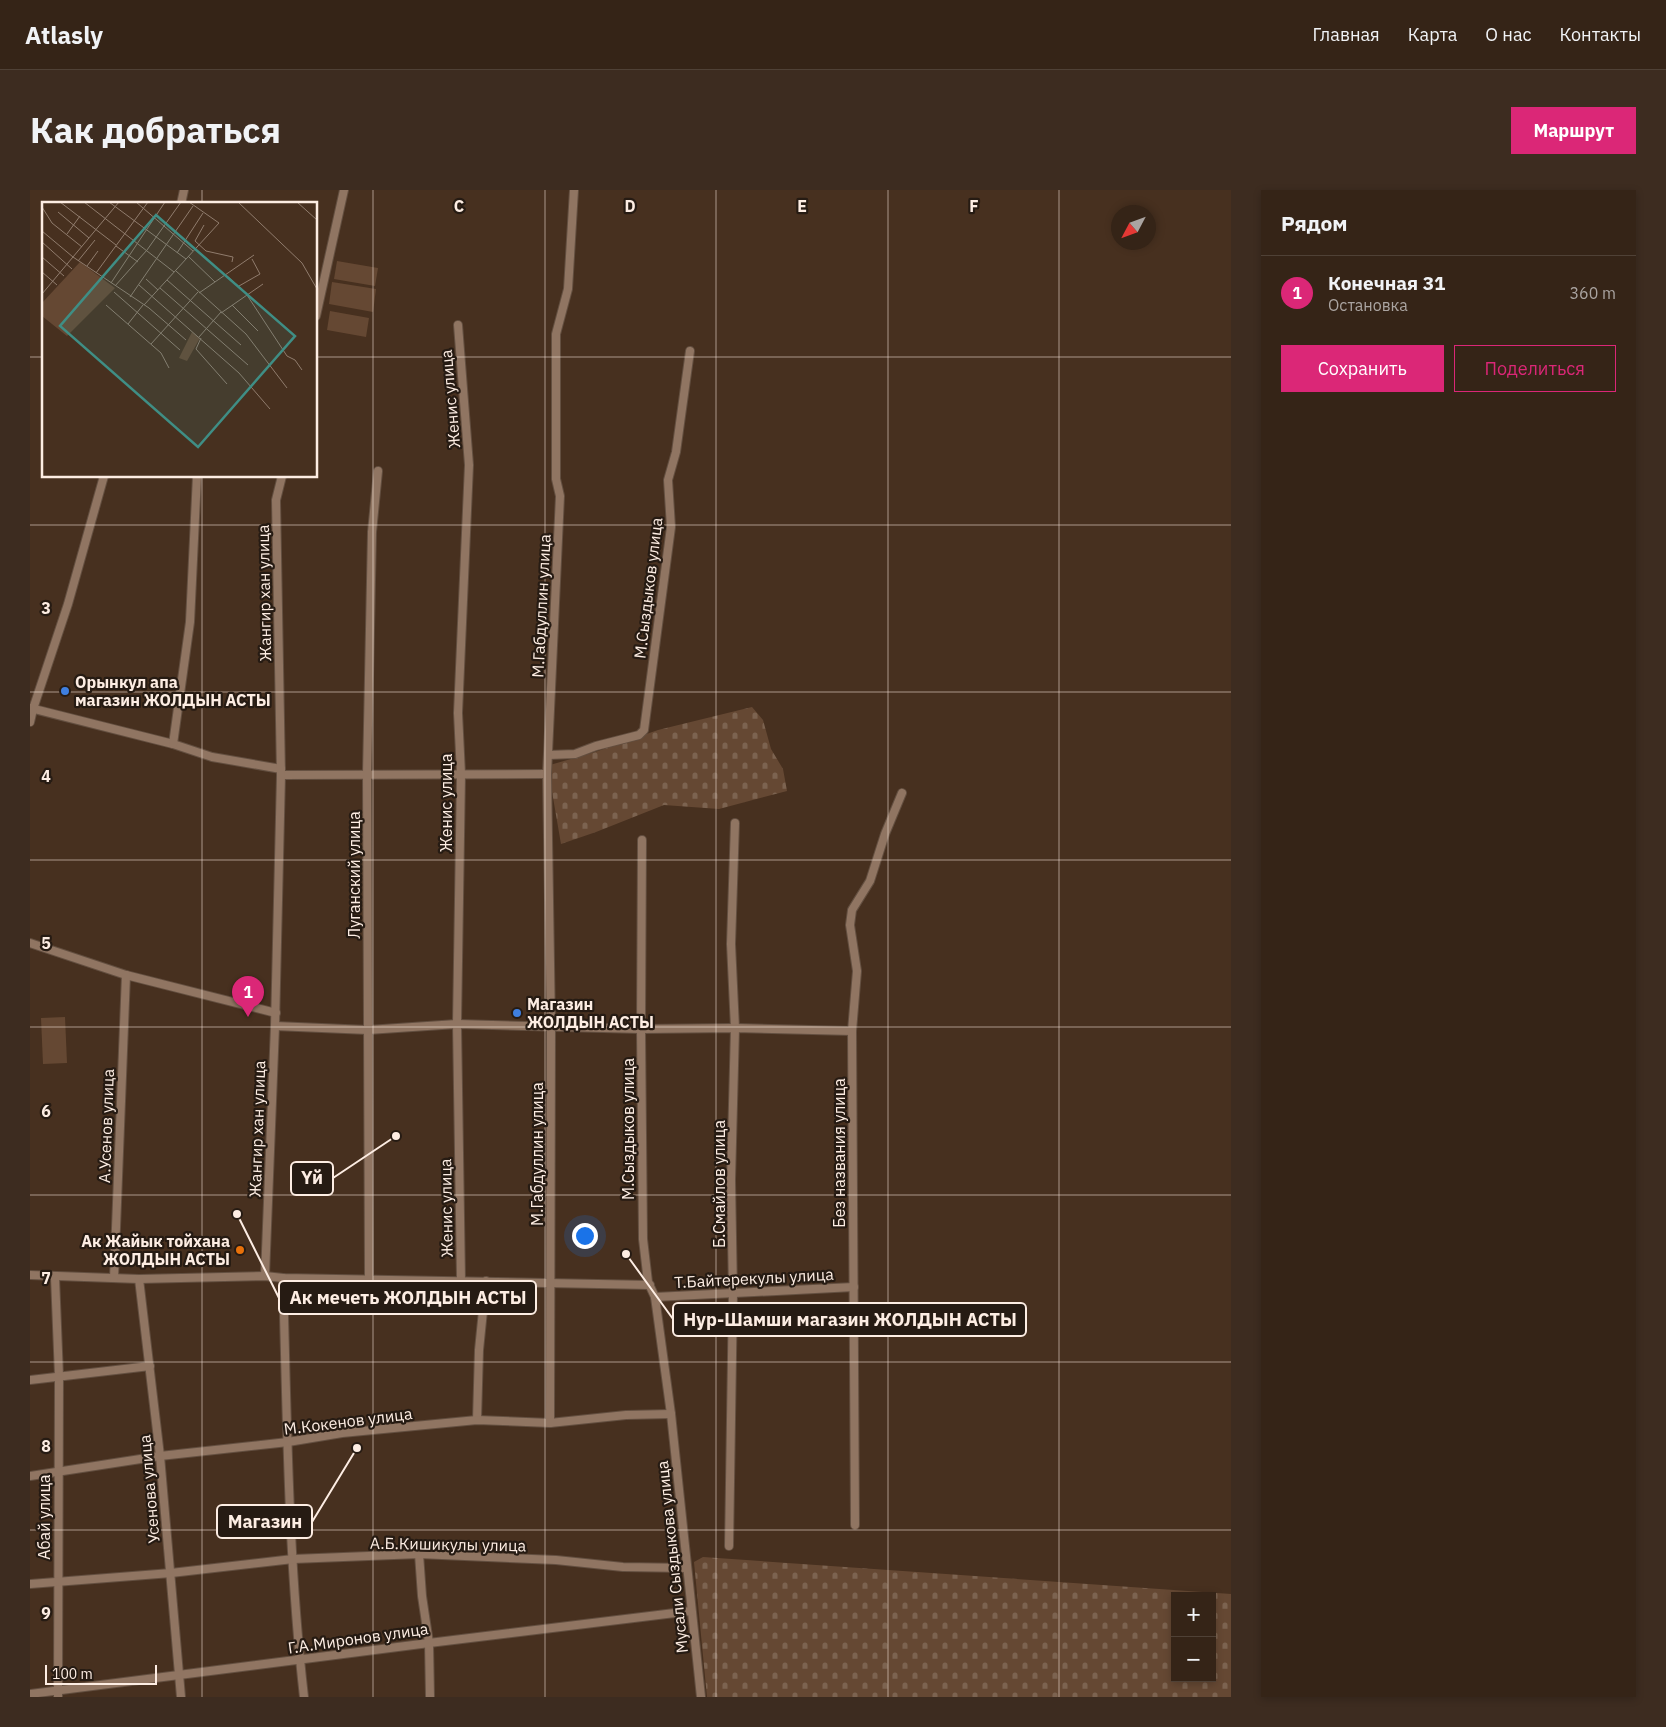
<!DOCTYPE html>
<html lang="ru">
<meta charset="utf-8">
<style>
:root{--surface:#352417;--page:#3d2c20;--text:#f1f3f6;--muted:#aaa4a1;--line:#4f4136;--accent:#db2777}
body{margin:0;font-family:"IBM Plex Sans",sans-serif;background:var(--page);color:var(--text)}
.controls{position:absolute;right:15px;bottom:15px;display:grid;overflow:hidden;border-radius:0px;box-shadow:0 2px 8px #0003}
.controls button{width:45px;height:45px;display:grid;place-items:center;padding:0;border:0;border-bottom:1px solid var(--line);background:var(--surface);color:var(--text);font:25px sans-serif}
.compass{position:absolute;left:1081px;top:15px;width:45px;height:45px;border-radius:50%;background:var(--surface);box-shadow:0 2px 8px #0003;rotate:229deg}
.scale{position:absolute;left:15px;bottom:12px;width:112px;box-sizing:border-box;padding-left:5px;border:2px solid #fdede3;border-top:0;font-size:14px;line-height:18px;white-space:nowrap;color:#fdede3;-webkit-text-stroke:4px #261b13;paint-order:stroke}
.you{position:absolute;left:554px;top:1045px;width:18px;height:18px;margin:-12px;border:4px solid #fff;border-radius:50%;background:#1a73e8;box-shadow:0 0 0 8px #1a73e833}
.badge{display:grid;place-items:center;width:32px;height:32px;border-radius:50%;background:var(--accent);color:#fff;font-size:16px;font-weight:700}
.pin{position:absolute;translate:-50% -41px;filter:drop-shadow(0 1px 2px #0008)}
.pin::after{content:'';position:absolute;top:26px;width:18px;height:15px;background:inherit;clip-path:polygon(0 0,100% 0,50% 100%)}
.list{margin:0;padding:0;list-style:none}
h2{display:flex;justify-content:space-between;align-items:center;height:65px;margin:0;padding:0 20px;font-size:21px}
h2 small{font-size:16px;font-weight:400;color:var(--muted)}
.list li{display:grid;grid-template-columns:32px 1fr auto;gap:15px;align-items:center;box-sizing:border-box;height:75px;padding:0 20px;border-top:1px solid var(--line)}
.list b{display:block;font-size:19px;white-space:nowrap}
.list p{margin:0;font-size:16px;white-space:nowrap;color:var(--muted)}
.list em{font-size:16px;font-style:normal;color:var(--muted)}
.actions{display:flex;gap:10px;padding:15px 20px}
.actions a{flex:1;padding:11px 0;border:1px solid var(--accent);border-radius:0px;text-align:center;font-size:18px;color:var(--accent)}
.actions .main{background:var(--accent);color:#fff}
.map{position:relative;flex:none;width:1201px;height:1507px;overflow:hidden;border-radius:0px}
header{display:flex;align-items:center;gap:30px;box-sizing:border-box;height:70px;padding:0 25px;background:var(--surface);border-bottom:1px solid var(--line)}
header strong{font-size:24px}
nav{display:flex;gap:28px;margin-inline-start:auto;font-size:18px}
.intro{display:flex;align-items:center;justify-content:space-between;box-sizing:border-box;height:120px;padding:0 30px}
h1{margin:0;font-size:35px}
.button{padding:12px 22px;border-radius:0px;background:var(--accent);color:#fff;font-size:18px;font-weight:700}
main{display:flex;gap:30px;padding:0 30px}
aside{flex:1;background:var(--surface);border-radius:0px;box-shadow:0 2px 8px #0003}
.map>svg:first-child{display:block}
.green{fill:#654833}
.cemetery{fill:url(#cemetery-stones);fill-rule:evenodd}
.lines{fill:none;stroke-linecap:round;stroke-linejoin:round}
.minor-casing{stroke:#634f40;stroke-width:10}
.minor{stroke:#907562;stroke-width:8}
.grid{fill:none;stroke:#fdede3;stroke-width:1;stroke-opacity:0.55}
.shop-dot{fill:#3f7fe0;stroke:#261b13;stroke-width:2}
.food-dot{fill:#e8710a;stroke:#261b13;stroke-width:2}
.labels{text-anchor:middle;stroke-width:4.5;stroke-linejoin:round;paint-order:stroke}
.street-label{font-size:16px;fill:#fdede3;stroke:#261b13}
.poi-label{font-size:16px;font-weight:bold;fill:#fdede3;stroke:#261b13;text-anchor:start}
.inset-road{fill:none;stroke:#907c6d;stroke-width:1}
.view{fill:#3f8e85;fill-opacity:0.15;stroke:#3f8e85;stroke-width:2.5}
.inset-edge{fill:none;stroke:#fdede3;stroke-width:2.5}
.grid-label{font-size:16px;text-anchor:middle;font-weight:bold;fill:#fdede3;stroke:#261b13;stroke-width:4.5;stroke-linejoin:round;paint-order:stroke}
.leader{fill:none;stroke:#fdede3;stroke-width:2}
.callout-dot{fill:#fdede3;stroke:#261b13;stroke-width:2}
.callout{fill:#261b13;stroke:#fdede3;stroke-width:2}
.callout-label{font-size:18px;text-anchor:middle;font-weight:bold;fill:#fdede3}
</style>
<header>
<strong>Atlasly</strong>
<nav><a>Главная</a><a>Карта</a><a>О нас</a><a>Контакты</a></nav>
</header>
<div class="intro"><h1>Как добраться</h1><a class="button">Маршрут</a></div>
<main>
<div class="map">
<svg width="1201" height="1507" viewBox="0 0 1201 1507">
<defs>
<pattern id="cemetery-stones" width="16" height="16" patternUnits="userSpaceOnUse" patternTransform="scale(1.25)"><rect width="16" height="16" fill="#654833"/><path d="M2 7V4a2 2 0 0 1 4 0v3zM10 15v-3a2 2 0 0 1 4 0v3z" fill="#7c6350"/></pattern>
</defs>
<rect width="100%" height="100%" fill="#47301f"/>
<g class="green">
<path d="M307,71L348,78L345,96L304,89Z"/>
<path d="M302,92L346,99L343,122L299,114Z"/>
<path d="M300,121L339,128L336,147L297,140Z"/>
<path d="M35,827L37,873L13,874L11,828Z"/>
</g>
<g class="cemetery">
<path d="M722,517L733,530L741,559L753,579L757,601L689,619L634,615L566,642L531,654L520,590V575L565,562L628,540Z"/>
<path d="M673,1367L1201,1404V1507H677L664,1372ZM1145,1406H1182V1488H1145Z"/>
</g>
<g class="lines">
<defs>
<g id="minor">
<path d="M151,14L154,0"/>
<path d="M286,126L314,0"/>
<path d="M428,135L439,275L428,523L431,584L427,834L431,1091"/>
<path d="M0,518L143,554L182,567L251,579"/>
<path d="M0,532L3,519L38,414L74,286"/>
<path d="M143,554L160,432L167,286"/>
<path d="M518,565L545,564L566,556L609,545L614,540L641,337L638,290L646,262L660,161"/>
<path d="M251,585L517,584"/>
<path d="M612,650L611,839L613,1049L618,1092L625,1107L641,1224L671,1507"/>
<path d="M0,753L96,785L246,823"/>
<path d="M245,836L338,840L427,834L611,839L705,838L822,841"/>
<path d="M0,1085L109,1089L235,1086L253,1088L620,1095"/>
<path d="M235,1086L245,836L251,585L246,310L252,286"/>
<path d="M25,1087L29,1186L28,1507"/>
<path d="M84,1088L96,785"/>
<path d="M253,1088C257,1227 258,1368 274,1507"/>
<path d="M109,1089L130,1266L151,1507"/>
<path d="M339,1089L337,584L342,342L348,281"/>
<path d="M625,1107L824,1097"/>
<path d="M0,1190L120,1176"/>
<path d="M447,1230L449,1160L456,1091"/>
<path d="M520,1233L521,836L517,584L530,306L526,289V144L538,99L544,0"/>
<path d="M0,1286L130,1266L258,1252L312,1243L447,1230L520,1233L596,1225L641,1224"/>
<path d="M825,1335L822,841L827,781L820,735L822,720L840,691L855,644L872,603"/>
<path d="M699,1356L703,1103L701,990L705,838L701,754L705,633"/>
<path d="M389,1364L392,1406L399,1453L400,1507"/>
<path d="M0,1394L141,1383L263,1369L389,1364L526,1370L593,1377L657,1378"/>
<path d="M0,1504L399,1453L661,1421"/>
</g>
</defs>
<use href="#minor" class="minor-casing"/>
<use href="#minor" class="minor"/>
</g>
<path class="grid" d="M172,0V14M343,0V1507M515,0V1507M686,0V1507M858,0V1507M1029,0V1507M0,167H14M286,167H1201M172,286V1507M0,335H1201M0,502H1201M0,670H1201M0,837H1201M0,1005H1201M0,1172H1201M0,1340H1201"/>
<g class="shop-dot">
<circle cx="35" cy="501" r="5"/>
<circle cx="487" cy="823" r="5"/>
</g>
<circle class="food-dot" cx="210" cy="1060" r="5"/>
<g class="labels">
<g class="street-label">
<text transform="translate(420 209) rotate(-95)" y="6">Женис улица</text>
<text transform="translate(618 398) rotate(-83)" y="6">М.Сыздыков улица</text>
<text transform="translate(234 403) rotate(-91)" y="6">Жангир хан улица</text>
<text transform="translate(511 416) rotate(-87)" y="6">М.Габдуллин улица</text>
<text transform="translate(416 613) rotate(-90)" y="6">Женис улица</text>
<text transform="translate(324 685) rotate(-90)" y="6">Луганский улица</text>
<text transform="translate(76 936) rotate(-88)" y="6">А.Усенов улица</text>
<text transform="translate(227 939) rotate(-88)" y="6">Жангир хан улица</text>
<text transform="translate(598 939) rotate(-90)" y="6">М.Сыздыков улица</text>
<text transform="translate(809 963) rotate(-90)" y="6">Без названия улица</text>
<text transform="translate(507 964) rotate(-90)" y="6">М.Габдуллин улица</text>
<text transform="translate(689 994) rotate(-90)" y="6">Б.Смайлов улица</text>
<text transform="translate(416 1018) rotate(-91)" y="6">Женис улица</text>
<text transform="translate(724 1088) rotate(-3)" y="6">Т.Байтерекулы улица</text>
<text transform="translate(318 1231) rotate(-7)" y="6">М.Кокенов улица</text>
<text transform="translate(119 1299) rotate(-95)" y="6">Усенова улица</text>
<text transform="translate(14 1327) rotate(-90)" y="6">Абай улица</text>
<text transform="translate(418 1354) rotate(1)" y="6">А.Б.Кишикулы улица</text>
<text transform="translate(642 1367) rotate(-96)" y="6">Мусали Сыздыкова улица</text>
<text transform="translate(328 1448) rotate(-8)" y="6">Г.А.Миронов улица</text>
</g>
<g class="poi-label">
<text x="45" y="498">Орынкул апа<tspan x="45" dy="18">магазин ЖОЛДЫН АСТЫ</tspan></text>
<text x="497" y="820">Магазин<tspan x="497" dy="18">ЖОЛДЫН АСТЫ</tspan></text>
<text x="200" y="1057" text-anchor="end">Ак Жайык тойхана<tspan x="200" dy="18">ЖОЛДЫН АСТЫ</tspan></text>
</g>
</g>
<g transform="translate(12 12)">
<rect width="275" height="275" fill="#47301f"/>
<path d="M38,60L73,86L25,134L0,114V101ZM150,130L158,136L145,159L137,156Z" fill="#654833"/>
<path class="inset-road" d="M18,0L74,43M42,0L132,70M67,0L144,57M94,0L151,49M196,0L260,61L275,87M255,0L275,18M0,5L10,21L40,45M16,10L47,36M162,23L153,39L164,49L191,55L190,60M0,29L31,55L107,106L144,138M25,32L38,14M0,40L30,67M74,44L96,60M135,51L161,11M146,54L173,80M0,55L22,74M210,57L218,72M36,59L53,38M45,64L56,49M134,69L204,132L245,186M0,70L15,83M54,71L106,0M184,73L203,90L245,154L253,158L260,168M104,77L116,88M125,78L199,143M69,81L123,0M97,83L197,171L228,207M73,84L105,48L139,0M197,84L218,72M118,86L206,163M72,90L138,148M157,91L212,53M0,92L77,0M88,95L151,4M64,103L119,151L127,166M102,103L177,21L147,0M190,103L216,129M179,111L221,82M86,122L101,103M157,135L179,110M159,136L154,147L185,182M109,142L156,90"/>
<path class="view" d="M114,13L253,134L156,245L18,124Z"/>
<rect width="275" height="275" class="inset-edge"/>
</g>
<g class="grid-label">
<text x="429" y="22">C</text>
<text x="600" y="22">D</text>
<text x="772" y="22">E</text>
<text x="944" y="22">F</text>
<text x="16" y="424">3</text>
<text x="16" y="592">4</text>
<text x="16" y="759">5</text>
<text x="16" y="927">6</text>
<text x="16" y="1094">7</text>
<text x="16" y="1262">8</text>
<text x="16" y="1429">9</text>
</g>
<path class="leader" d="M366 946L303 988M207 1024L249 1108M596 1064L643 1129M327 1258L282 1332"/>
<g class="callout-dot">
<circle cx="366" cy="946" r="5"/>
<circle cx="207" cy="1024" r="5"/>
<circle cx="596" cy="1064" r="5"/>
<circle cx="327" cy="1258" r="5"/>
</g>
<g class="callout">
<rect x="261" y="972" width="42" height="33" rx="5"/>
<rect x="249" y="1091" width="257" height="33" rx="5"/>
<rect x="643" y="1113" width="353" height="33" rx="5"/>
<rect x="187" y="1315" width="95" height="33" rx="5"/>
</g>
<g class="callout-label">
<text x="282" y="994">Үй</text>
<text x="378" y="1114">Ак мечеть ЖОЛДЫН АСТЫ</text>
<text x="820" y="1136">Нур-Шамши магазин ЖОЛДЫН АСТЫ</text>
<text x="235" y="1338">Магазин</text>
</g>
</svg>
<div class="controls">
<button>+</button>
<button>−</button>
</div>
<svg class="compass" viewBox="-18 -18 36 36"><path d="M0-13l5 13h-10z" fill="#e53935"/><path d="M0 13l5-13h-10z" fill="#aaa4a1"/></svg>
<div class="scale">100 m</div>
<div class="you"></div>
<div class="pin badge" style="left:218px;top:827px">1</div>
</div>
<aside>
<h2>Рядом<small></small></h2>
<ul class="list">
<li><span class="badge">1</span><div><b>Конечная 31</b><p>Остановка</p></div><em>360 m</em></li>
</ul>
<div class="actions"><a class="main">Сохранить</a><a>Поделиться</a></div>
</aside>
</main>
